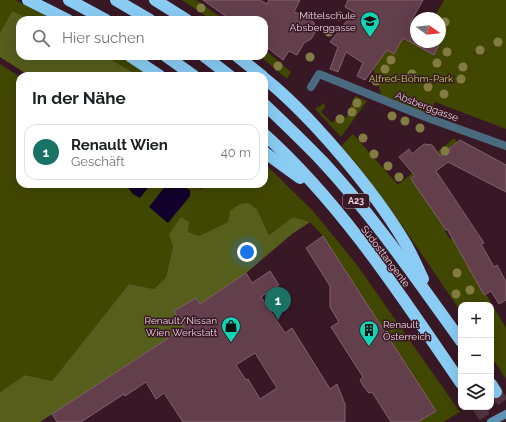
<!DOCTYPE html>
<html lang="de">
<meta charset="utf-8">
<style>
:root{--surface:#fff;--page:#f2f2f2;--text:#202124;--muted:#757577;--line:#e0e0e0;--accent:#1a7265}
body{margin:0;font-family:Raleway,sans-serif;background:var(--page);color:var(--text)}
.controls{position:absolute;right:12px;bottom:12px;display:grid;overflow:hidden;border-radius:8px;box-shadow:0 4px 16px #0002}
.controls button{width:36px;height:36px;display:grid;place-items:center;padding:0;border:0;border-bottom:1px solid var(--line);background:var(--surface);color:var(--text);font:20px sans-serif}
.compass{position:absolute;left:410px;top:12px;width:36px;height:36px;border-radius:50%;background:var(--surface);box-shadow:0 4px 16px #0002;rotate:105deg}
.you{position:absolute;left:247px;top:252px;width:14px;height:14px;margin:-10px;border:3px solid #fff;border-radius:50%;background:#1a73e8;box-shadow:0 0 0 6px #1a73e833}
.badge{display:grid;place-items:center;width:26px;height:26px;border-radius:50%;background:var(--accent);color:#fff;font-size:13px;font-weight:700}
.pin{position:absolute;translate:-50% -33px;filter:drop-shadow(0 1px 2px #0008)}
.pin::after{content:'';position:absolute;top:21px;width:14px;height:12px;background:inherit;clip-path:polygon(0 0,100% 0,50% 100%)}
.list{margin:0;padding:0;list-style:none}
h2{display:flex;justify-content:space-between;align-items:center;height:52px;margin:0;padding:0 16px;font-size:17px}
h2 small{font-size:13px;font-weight:400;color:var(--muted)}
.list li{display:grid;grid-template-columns:26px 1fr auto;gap:12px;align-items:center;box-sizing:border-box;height:56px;margin:0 8px 8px;padding:0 8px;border:1px solid var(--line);border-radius:12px}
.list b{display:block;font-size:15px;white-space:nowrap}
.list p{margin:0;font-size:13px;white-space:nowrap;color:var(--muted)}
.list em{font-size:13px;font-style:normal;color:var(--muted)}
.icon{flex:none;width:22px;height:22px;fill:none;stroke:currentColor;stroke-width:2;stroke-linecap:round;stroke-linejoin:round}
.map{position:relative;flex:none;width:506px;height:422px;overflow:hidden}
.search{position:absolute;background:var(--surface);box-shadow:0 4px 16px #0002;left:16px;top:16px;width:252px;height:44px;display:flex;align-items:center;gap:10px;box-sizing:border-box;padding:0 14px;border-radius:12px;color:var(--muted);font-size:15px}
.panel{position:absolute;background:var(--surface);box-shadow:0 4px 16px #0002;left:16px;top:72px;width:252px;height:116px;border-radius:12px}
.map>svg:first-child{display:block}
.green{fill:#404700}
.forest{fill:#565e1c}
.water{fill:#11002c}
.building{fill:#633f4c;stroke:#855f6d;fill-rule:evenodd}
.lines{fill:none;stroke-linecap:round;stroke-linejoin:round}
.motorway-tunnel{stroke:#523440;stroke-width:12;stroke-dasharray:12 6;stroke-linecap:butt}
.minor{stroke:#4a6b7f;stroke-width:8}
.secondary{stroke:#5d93b3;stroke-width:8}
.motorway{stroke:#8accf4;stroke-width:12}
.tree{fill:#827c43}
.labels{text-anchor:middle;stroke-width:3;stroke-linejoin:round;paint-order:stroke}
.shield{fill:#381825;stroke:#b29aa2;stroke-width:1}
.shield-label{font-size:9px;font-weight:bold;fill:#e7d1d8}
.poi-label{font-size:10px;fill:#e7d1d8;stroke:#381825;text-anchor:end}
.park-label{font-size:10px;fill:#bfce5c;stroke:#381825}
.street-label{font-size:10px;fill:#e7d1d8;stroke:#381825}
</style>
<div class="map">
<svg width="506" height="422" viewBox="0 0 506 422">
<rect width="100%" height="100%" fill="#381825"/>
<g class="green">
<path d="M0,0H15L55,20H33L12,11L0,33Z"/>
<path d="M182,0H196L225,20H212Z"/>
<path d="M444,0H506V129L435,102L428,118L383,100L373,69L387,50L394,53L403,38L429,52L440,42L442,38L440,37V18H434Z"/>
<path d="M264,49L291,72L287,79L260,56H264Z"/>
<path d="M104,56H121L152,76H140Z"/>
<path d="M0,64L20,77V184H192L202,190L204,184H264V162L266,164V165L313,211L357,265L460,412L443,422H418L436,411L323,236L310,222L293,217L269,235L257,209L199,236L188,232L173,246L166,277L154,289L129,284L52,381L25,375L0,392Z"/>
<path d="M355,96L367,101L341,137L316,110V108L321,106L322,103L325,105V107L321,112L332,123L340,116L346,118Z"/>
<path d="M353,134L398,185L454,138L457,142L416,179L414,176L411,178L446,230L445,231L450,239L454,237L453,240L484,295L486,294L506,328V379L491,356V305H461V312C422,255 386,198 341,146Z"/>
</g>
<g class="forest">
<path d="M12,11L33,20H20V56H104L140,76H30L0,57V33Z"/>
<path d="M248,203L257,209L269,235L293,217L310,222L292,234L246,273L200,304L184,328L40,422H0V392L25,375L52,381L129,284L154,289L166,277L173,246L169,234L181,217L189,222L188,232L199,236L228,222L230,211L240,204Z"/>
</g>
<g class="water">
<path d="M125,184H151L140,198L133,194Z"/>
<path d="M167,184H178L190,190V196L168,223L149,207Z"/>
</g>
<g class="building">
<path d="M203,0H260L267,4L269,0H300L294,12L310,18L314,23L315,33L311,39L304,43L297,55L289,51L283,60L264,45V20H231Z"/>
<path d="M348,0H423L410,23L416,26V42H440L434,55L403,38L394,54L387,50L365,80L357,76L363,63L346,52L338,72L330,69L338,47L330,42L354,12L345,7Z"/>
<path d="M460,140L506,165V192L448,162L436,171L484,243L481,244L494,267L497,265L506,282V300L499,304L491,291L484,295L447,229L446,230L413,182L411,178L415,176L399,157L409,149L412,154L424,144L432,145L440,156Z"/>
<path d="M323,236L436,411L418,422H391L372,392L369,393L364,387L360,380L363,377L331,327L339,322L330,307V286L306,248Z"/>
<path d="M270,271L279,285L261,297L285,333L292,328L330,389L337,384L345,404V422H183L164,393L156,399L146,382L125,396L124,394L81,422H57L52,414L184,328L174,311L196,298L200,304L246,273L252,283ZM255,353L277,388L260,399L248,379L246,380L236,365Z"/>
</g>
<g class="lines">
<g class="motorway-tunnel">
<path d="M496,392L506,406"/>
<path d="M478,407L488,422"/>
</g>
<path class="minor" d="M311,87L319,74L428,118L506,146"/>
<path class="secondary" d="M491,422L506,414"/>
<g class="motorway">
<path d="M28,0L68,20"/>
<path d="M69,0L106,20"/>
<path d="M116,0L150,20"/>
<path d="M155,0L187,20"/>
<path d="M130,56L160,76"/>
<path d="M166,56L194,76"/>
<path d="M204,56L230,76"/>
<path d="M237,56L262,76"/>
<path d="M264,78C282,92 299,109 315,126C349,163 382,203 407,246C413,257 418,268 423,279"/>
<path d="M264,104C284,123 304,142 323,162C374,217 417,280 461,341"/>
<path d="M264,134C342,204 402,297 461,383"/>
<path d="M264,152L300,178"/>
<path d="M491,384L496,392"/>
</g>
</g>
<g class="tree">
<circle cx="201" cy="8" r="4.5"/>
<circle cx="339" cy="16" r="4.5"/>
<circle cx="445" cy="22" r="4.5"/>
<circle cx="329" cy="32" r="4.5"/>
<circle cx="498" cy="42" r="4.5"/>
<circle cx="480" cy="50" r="4.5"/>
<circle cx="447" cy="52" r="4.5"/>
<circle cx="310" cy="57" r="4.5"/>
<circle cx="391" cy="60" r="4.5"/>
<circle cx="437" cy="63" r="4.5"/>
<circle cx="278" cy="66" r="4.5"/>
<circle cx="463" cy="67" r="4.5"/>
<circle cx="385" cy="69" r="4.5"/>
<circle cx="412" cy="74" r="4.5"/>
<circle cx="461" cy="79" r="4.5"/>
<circle cx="376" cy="81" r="4.5"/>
<circle cx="428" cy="87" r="4.5"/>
<circle cx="444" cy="94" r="4.5"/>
<circle cx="357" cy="103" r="4.5"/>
<circle cx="352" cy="112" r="4.5"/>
<circle cx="392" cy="116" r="4.5"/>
<circle cx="340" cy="119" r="4.5"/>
<circle cx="405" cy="121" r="4.5"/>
<circle cx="420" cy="128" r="4.5"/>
<circle cx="363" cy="138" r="4.5"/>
<circle cx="445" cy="151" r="4.5"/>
<circle cx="374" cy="154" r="4.5"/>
<circle cx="388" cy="166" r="4.5"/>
<circle cx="399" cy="177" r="4.5"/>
<circle cx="457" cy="273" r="4.5"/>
<circle cx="470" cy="290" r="4.5"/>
<circle cx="456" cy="294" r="4.5"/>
</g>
<defs>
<symbol id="school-pin" viewBox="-11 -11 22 30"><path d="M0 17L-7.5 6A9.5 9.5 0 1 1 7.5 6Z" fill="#12d5b4" stroke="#381825"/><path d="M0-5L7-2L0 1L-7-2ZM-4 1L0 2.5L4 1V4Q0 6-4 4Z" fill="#111"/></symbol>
<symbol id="shop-pin" viewBox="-11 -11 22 30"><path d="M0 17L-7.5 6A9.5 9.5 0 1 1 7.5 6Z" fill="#12d5b4" stroke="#381825"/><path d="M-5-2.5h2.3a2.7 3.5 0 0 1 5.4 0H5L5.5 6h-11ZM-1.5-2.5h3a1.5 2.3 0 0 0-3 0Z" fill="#111"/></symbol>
<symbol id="building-pin" viewBox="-11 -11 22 30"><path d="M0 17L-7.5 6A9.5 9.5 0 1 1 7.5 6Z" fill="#12d5b4" stroke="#381825"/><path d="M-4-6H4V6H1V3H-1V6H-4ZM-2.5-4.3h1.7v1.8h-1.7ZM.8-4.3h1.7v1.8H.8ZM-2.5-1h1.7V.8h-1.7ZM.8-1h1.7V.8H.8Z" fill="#111"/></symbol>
</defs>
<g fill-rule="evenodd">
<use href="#school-pin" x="359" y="10" width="22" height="30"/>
<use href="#shop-pin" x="220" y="315" width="22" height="30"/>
<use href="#building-pin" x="358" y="319" width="22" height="30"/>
</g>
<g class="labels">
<rect class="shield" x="343" y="194" width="26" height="14" rx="3"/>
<g class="shield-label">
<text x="356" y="204">A23</text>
</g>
<g class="poi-label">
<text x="356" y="19">Mittelschule<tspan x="356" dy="12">Absberggasse</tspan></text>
<text x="217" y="324">Renault/Nissan<tspan x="217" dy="12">Wien Werkstatt</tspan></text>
<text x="383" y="328" text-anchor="start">Renault<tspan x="383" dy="12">Österreich</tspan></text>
</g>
<g class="park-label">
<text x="411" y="82">Alfred-Böhm-Park</text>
</g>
<g class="street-label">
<text transform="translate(427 106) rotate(21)" y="4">Absberggasse</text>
<text transform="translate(386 256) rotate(53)" y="4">Südosttangente</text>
</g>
</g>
</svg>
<div class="controls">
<button>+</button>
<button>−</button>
<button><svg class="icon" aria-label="layers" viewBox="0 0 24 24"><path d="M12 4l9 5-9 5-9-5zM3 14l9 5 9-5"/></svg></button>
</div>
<svg class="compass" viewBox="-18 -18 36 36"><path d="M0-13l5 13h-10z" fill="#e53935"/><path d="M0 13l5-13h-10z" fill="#757577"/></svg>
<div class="you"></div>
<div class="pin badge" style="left:278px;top:320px">1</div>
<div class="search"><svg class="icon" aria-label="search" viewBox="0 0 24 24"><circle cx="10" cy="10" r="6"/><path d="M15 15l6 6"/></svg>Hier suchen</div>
<section class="panel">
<h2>In der Nähe<small></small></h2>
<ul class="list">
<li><span class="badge">1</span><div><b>Renault Wien</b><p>Geschäft</p></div><em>40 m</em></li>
</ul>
</section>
</div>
